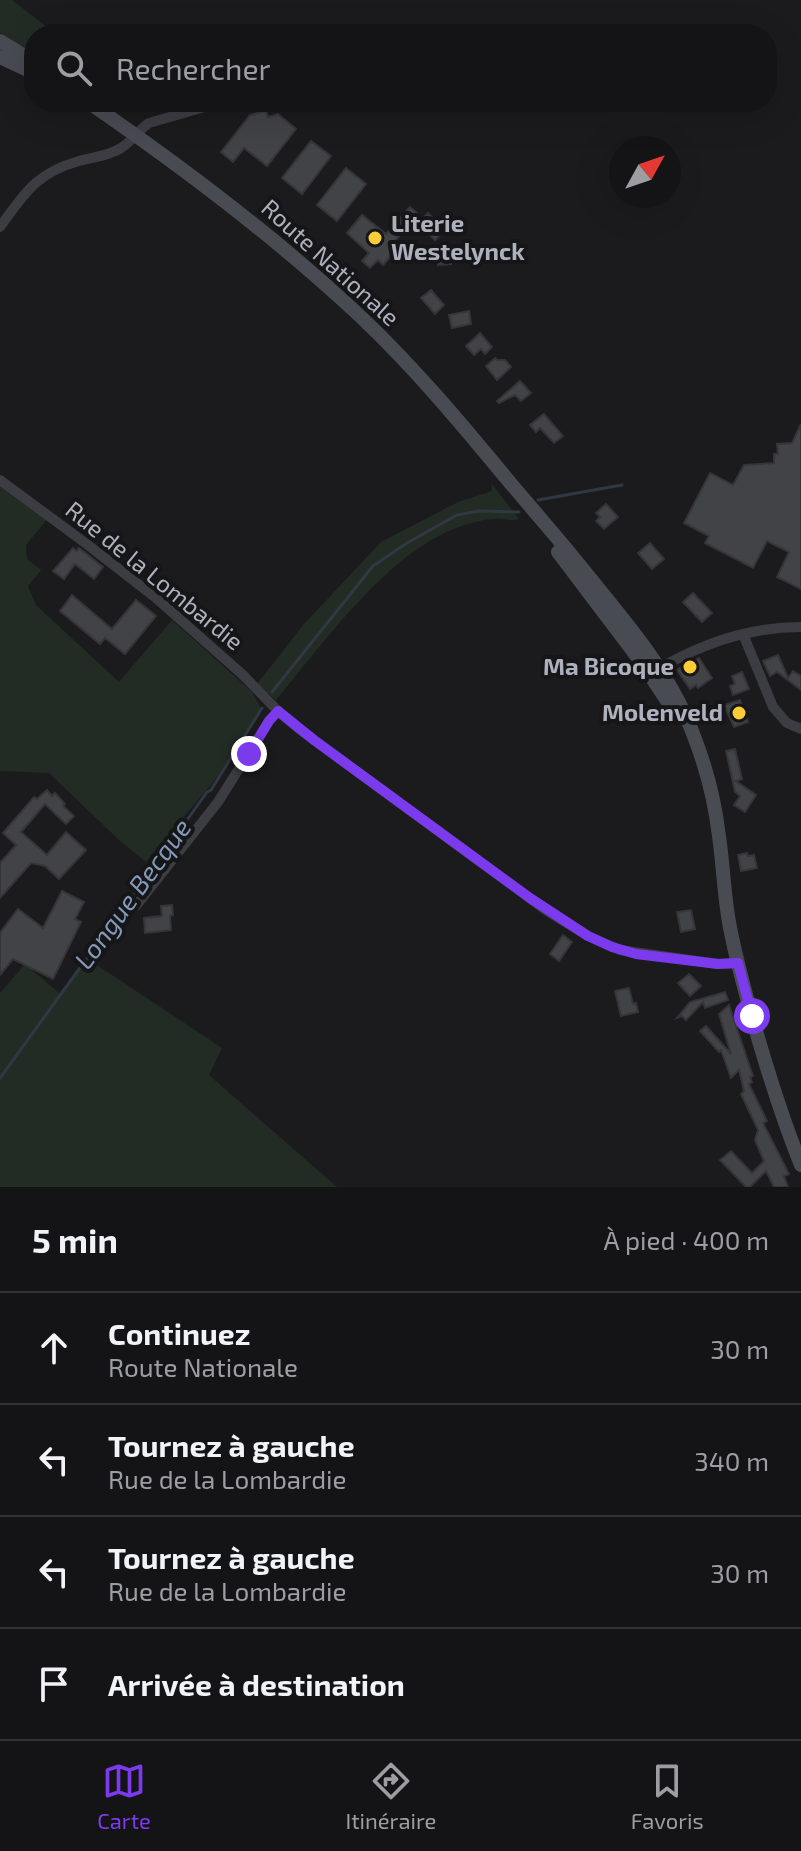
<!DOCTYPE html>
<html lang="fr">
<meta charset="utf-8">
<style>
:root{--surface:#141416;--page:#212123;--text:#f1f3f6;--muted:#9d9ea1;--line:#333335;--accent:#7c3aed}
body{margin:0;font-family:"Exo 2",sans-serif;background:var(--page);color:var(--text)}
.compass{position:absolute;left:609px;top:136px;width:72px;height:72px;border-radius:50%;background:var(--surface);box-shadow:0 8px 32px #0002;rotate:50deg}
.stop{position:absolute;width:24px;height:24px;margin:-18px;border:6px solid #7c3aed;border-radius:50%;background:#fff}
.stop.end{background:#7c3aed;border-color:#fff;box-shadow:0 2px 8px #0008}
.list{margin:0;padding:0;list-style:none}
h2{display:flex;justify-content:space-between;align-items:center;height:104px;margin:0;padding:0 32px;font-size:34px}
h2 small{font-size:26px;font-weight:400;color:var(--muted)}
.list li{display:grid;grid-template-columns:52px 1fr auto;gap:24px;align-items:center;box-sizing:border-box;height:112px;padding:0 32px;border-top:2px solid var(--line)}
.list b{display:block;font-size:30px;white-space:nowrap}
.list p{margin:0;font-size:26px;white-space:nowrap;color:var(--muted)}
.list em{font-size:26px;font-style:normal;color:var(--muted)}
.icon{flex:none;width:44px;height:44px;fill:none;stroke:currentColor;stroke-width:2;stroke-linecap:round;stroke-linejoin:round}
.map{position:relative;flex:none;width:801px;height:1187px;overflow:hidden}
.search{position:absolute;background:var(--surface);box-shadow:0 8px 32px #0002;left:24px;right:24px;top:24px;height:88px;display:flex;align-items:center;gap:20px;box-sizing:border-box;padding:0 28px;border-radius:32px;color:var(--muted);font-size:30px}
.sheet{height:552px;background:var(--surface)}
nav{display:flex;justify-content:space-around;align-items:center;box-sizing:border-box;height:112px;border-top:2px solid var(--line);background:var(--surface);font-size:22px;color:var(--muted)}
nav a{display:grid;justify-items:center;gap:4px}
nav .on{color:var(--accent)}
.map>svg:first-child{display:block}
.green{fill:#222c24}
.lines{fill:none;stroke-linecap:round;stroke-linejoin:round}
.stream{stroke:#303843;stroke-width:3}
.building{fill:#424347;stroke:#353539;stroke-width:2}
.street{stroke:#3c3c43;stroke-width:10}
.secondary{stroke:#494b53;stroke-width:14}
.route{stroke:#7c3aed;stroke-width:10}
.poi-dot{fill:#facc36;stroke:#161618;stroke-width:3}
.labels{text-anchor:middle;stroke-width:8;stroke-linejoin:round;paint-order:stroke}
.poi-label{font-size:24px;font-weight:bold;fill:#adb0bd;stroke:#161618;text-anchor:end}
.street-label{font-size:24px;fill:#adb0bd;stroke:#161618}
.water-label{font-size:26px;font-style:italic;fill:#839ab9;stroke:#161618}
</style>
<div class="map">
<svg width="801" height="1187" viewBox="0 0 801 1187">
<rect width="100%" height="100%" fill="#1b1b1d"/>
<g class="green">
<path d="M0,0H12L47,27L45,34H34V57L0,32Z"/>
<path d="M0,483L48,518L26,545L27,559L41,570L28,586L36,605L119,682L172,620L252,692L260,706L259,715L214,781L146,862L120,841L49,773L0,771Z"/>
<path d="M491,483L519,519C510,522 504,518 495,519C485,519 474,522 465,525C391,547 324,643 276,700L257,684L304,624L381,542L458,502L492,491Z"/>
<path d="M88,959L222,1048L209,1075L337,1187H0V993L25,964L59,993Z"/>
</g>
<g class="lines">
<g class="stream">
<path d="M538,500L622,485"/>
<path d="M272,692L373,566L407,543L457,515L479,511L519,512"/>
<path d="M0,1078L130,899L170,840L175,837L207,792L211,790L262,708"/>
</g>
</g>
<g class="building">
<path d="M266,111L268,117L278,114L296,129L267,166L244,148L233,162L221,152L250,115Z"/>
<path d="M311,141L331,156L302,194L282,178Z"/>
<path d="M346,168L366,184L337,221L317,205Z"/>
<path d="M410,207L418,214L394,242L399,247L383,265L378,260L370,268L362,261L369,253L347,233L362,215L386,234Z"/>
<path d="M428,213L445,230L435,240L418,223Z"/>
<path d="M450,245L451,264L438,265V246Z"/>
<path d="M431,290L444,305L435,314L421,298Z"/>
<path d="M469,311L471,324L452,328L449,315Z"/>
<path d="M480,333L492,347L485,354L481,349L474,355L466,346Z"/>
<path d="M495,358L497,360H505L511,367L497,380L486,366Z"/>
<path d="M520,381L531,393L521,401L515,395L499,403L497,401Z"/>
<path d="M544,414L563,436L554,443L540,428L536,432L530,425Z"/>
<path d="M801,424V589L777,577L789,552L767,541L753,568L705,543L709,536L684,523L710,473L733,485L744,465L774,463V454H778L777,444L792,443Z"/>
<path d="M606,504L618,517L604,529L596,521L600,517L596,513Z"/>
<path d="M650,543L664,559L652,569L638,553Z"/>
<path d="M73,548L77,551L79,548L103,567L94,579L75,564L64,579L53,571Z"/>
<path d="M693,593L712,613L702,622L683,602Z"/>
<path d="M72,595L112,629L136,600L156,616L125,654L105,638L100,644L60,611Z"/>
<path d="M778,655L788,678L793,671L801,676V690L777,672L770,676L763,661Z"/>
<path d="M699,658L712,678L698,688L696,685L690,689L677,670L689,662L692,661V662Z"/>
<path d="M742,672L749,689L733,695L730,686L735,684L732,676Z"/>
<path d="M740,700L748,722L734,727L724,705Z"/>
<path d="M735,749L742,779L736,781L756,795L745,812L734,805L740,796L735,792L726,751Z"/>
<path d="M47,790L52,796L55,793L65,804L63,806L74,816L66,824L45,804L21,832L47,855L66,832L86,850L59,879L45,866L31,863L0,898V863L16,845L3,833L34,797L37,799Z"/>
<path d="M747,853L748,856L754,855L757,868L741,871L738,855Z"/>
<path d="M62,891L84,902L75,919L81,922L53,979L13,959L0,975V933L18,909L43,928Z"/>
<path d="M172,905L173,915L170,916L171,930L145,933L144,918L162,916L161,906Z"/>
<path d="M691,910L695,929L681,932L677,912Z"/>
<path d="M563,935L572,942L559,961L550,954Z"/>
<path d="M689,974L701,986L690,996L678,983Z"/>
<path d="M629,988L633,1004L636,1003L638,1012L621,1016L615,991Z"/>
<path d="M725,992L728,1000L705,1008L703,1002L686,1020L682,1016L677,1018L690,1002Z"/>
<path d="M729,1005L753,1076L750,1077L752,1082L749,1084L767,1121L763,1123L789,1174L784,1176L788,1187H774L766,1171L750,1187H746L720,1160L731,1151L752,1173L764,1161L755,1140L758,1130L741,1094L744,1091L739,1070L731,1078L721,1050L719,1052L700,1031L706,1026L731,1054L719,1014Z"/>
</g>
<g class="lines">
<g class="street">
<path d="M0,227C25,193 36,173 79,161C93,157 109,156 121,148C132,142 138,130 149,123L222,102"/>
<path d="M0,480L88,545L156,598L243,675L278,711L299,729L547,911L588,936L620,950L718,964L738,963"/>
<path d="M743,634L773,707L787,723L801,729"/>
<path d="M655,671C700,644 749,627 801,627"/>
<path d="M136,906L218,802L269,721L278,711"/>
</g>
<g class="secondary">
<path d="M0,41L34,62"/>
<path d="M0,57L34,73"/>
<path d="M88,102C184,168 276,237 361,317C416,369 464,427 512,485C534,511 556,536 577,562C621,617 671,671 695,739C707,770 715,803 719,836C723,864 724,894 729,922C734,951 742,979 749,1006C764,1060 780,1113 801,1165"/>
<path d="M558,552L642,663L675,713"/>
</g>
</g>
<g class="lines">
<path class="route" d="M249,754L269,721L278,711L314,740L530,898L588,936L612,947L636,954L718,964L738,963L752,1016"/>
</g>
<g class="poi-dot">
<circle cx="375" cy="238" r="8"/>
<circle cx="690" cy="667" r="8"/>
<circle cx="739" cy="713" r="8"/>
</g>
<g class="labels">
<g class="poi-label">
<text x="391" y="232" text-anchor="start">Literie<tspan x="391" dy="28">Westelynck</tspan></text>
<text x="674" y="675">Ma Bicoque</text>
<text x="723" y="721">Molenveld</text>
</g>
<g class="street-label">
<text transform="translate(330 263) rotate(42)" y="8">Route Nationale</text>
<text transform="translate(154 576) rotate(39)" y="8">Rue de la Lombardie</text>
</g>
<g class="water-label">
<text transform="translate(133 894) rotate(-54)" y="9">Longue Becque</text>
</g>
</g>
</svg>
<svg class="compass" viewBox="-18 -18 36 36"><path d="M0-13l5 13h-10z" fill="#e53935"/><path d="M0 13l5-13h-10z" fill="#9d9ea1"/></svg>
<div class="stop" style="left:752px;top:1016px"></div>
<div class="stop end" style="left:249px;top:754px"></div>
<div class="search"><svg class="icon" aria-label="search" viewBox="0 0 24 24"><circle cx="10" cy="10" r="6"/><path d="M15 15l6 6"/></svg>Rechercher</div>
</div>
<section class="sheet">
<h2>5 min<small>À pied · 400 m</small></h2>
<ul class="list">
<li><svg class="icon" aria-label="ahead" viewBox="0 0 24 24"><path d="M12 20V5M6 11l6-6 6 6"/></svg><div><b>Continuez</b><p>Route Nationale</p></div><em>30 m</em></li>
<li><svg class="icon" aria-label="left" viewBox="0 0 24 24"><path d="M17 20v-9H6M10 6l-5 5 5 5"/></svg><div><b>Tournez à gauche</b><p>Rue de la Lombardie</p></div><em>340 m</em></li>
<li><svg class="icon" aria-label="left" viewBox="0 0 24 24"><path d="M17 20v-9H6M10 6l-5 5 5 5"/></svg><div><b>Tournez à gauche</b><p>Rue de la Lombardie</p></div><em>30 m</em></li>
<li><svg class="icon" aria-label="arrive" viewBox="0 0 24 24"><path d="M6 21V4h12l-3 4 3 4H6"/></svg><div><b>Arrivée à destination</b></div></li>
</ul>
</section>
<nav>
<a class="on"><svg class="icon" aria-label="map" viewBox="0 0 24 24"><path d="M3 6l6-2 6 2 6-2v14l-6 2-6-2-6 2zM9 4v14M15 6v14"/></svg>Carte</a>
<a><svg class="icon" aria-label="directions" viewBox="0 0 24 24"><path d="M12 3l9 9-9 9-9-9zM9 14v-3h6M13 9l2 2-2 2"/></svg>Itinéraire</a>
<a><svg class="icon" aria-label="saved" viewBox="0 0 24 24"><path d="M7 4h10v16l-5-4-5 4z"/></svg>Favoris</a>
</nav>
